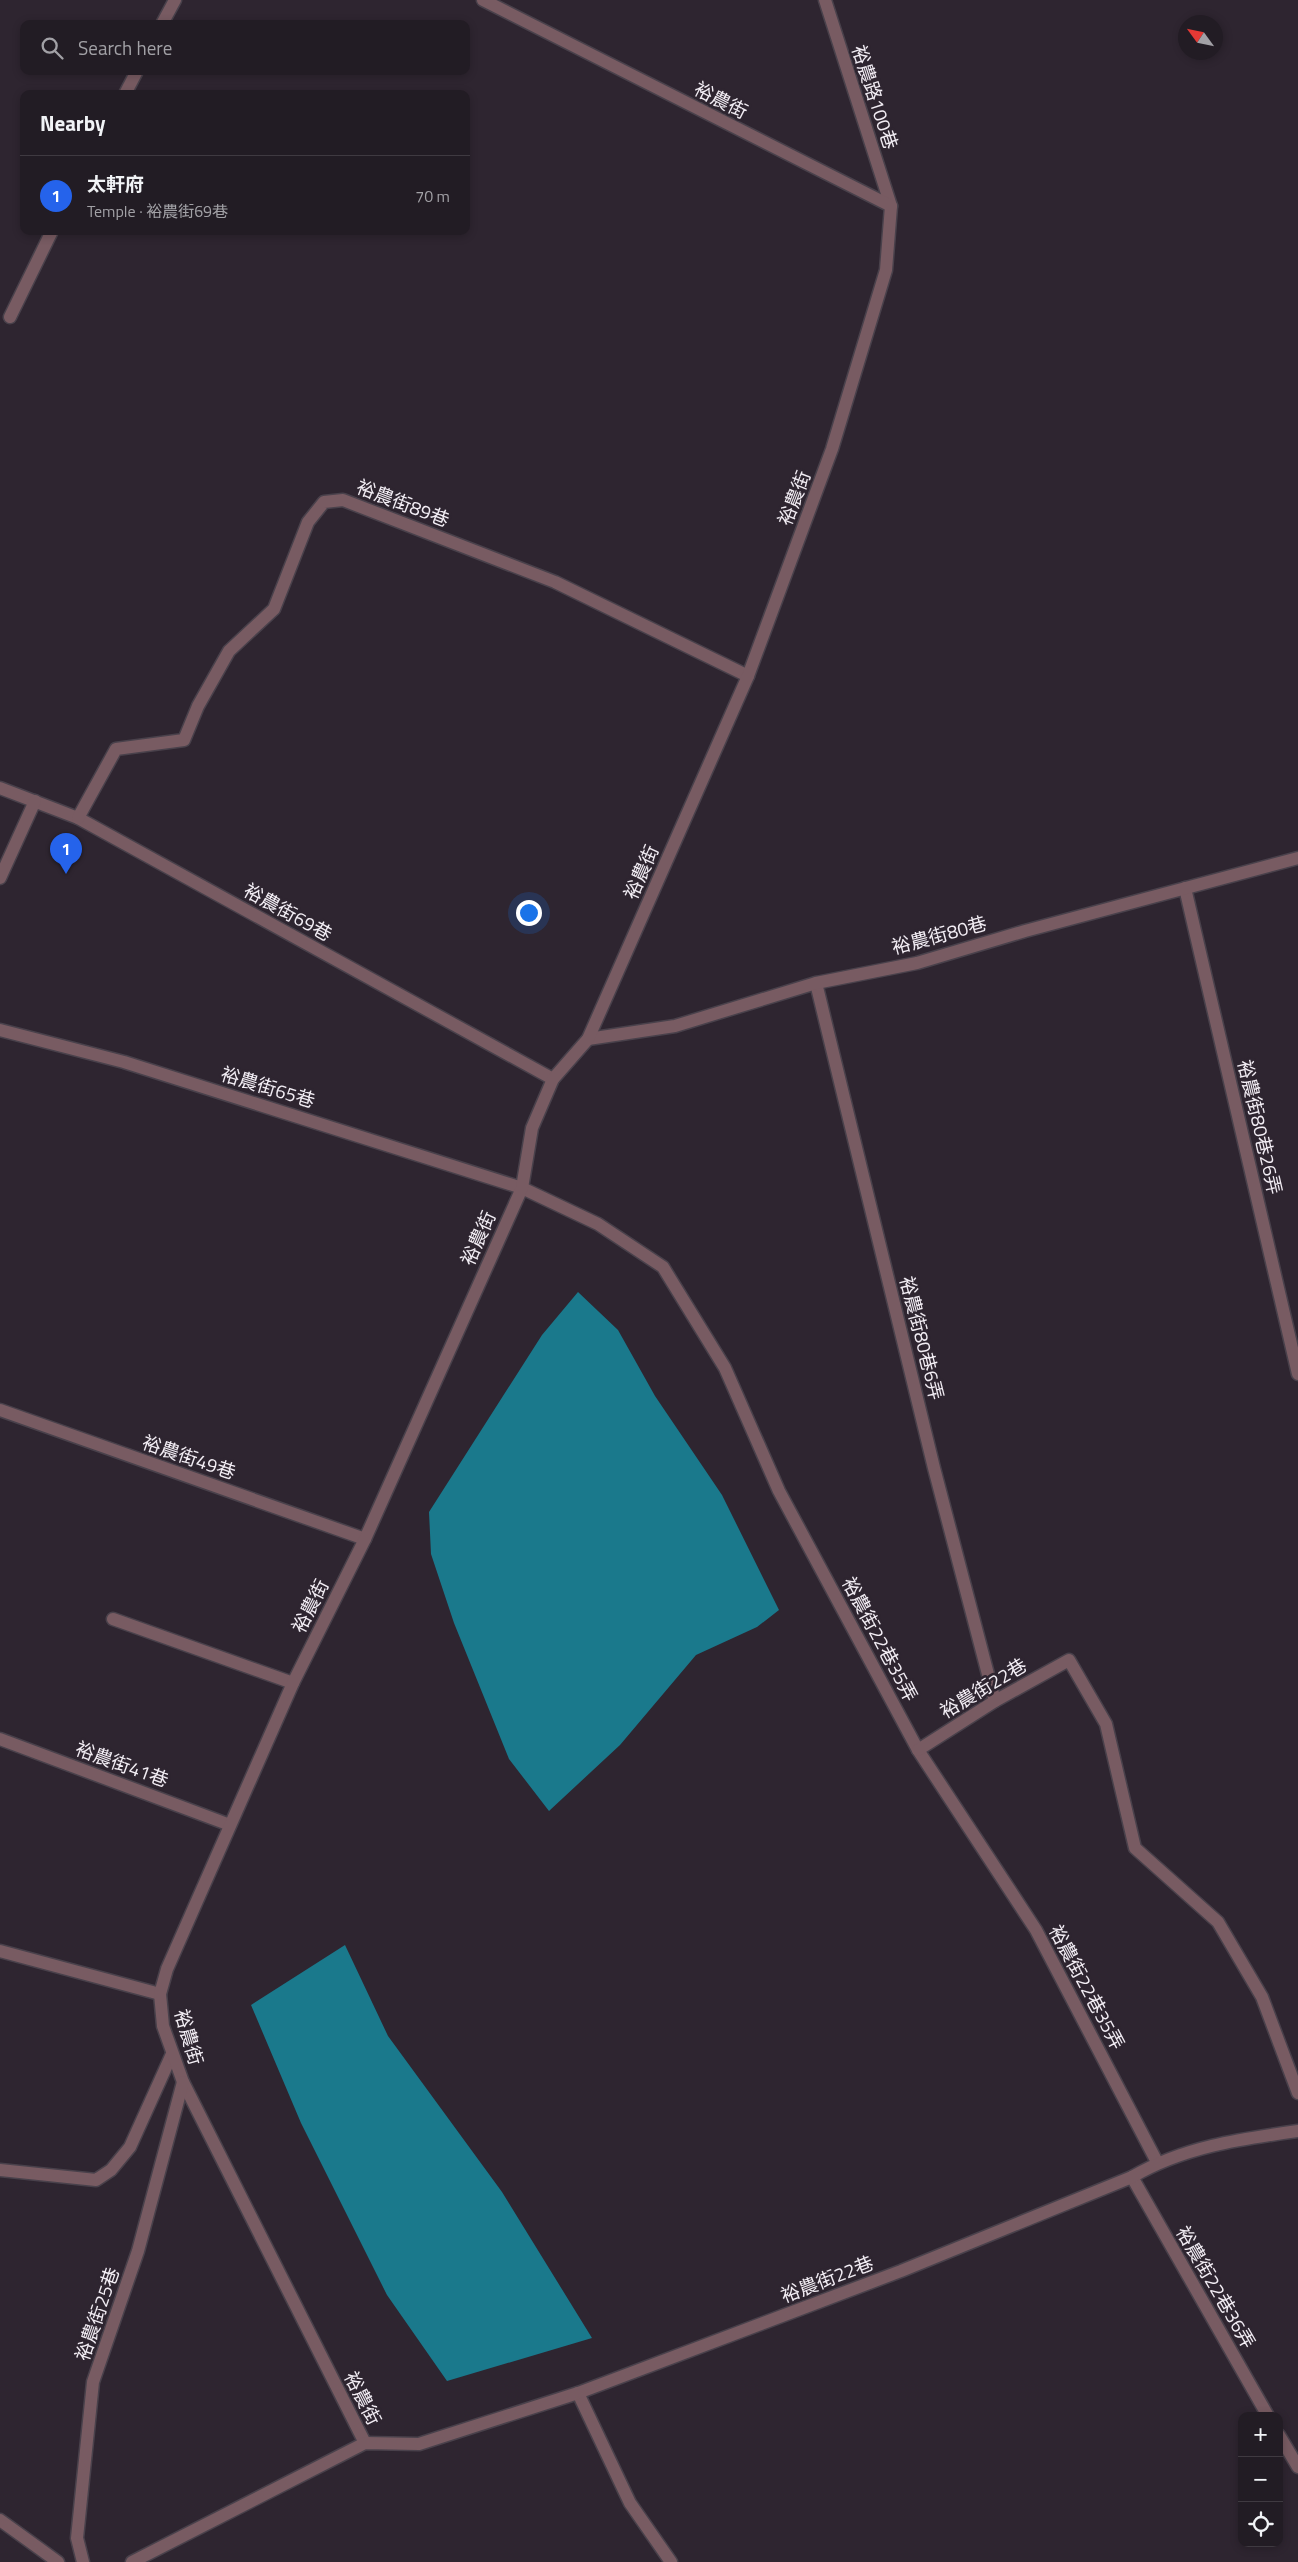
<!DOCTYPE html>
<meta charset="utf-8">
<style>
:root{--surface:#221c24;--page:#2a252c;--text:#f1f3f6;--muted:#a2a1a6;--line:#3f3a41;--accent:#2563eb}
body{margin:0;font-family:"Titillium Web","Noto Sans TC",sans-serif;background:var(--page);color:var(--text)}
.controls{position:absolute;right:15px;bottom:15px;display:grid;overflow:hidden;border-radius:10px;box-shadow:0 2px 8px #0003}
.controls button{width:45px;height:45px;display:grid;place-items:center;padding:0;border:0;border-bottom:1px solid var(--line);background:var(--surface);color:var(--text);font:25px sans-serif}
.compass{position:absolute;left:1178px;top:15px;width:45px;height:45px;border-radius:50%;background:var(--surface);box-shadow:0 2px 8px #0003;rotate:303deg}
.you{position:absolute;left:528px;top:912px;width:18px;height:18px;margin:-12px;border:4px solid #fff;border-radius:50%;background:#1a73e8;box-shadow:0 0 0 8px #1a73e833}
.badge{display:grid;place-items:center;width:32px;height:32px;border-radius:50%;background:var(--accent);color:#fff;font-size:16px;font-weight:700}
.pin{position:absolute;translate:-50% -41px;filter:drop-shadow(0 1px 2px #0008)}
.pin::after{content:'';position:absolute;top:26px;width:18px;height:15px;background:inherit;clip-path:polygon(0 0,100% 0,50% 100%)}
.list{margin:0;padding:0;list-style:none}
h2{display:flex;justify-content:space-between;align-items:center;height:65px;margin:0;padding:0 20px;font-size:21px}
h2 small{font-size:16px;font-weight:400;color:var(--muted)}
.list li{display:grid;grid-template-columns:32px 1fr auto;gap:15px;align-items:center;box-sizing:border-box;height:80px;padding:0 20px;border-top:1px solid var(--line)}
.list b{display:block;font-size:19px;white-space:nowrap}
.list p{margin:0;font-size:16px;white-space:nowrap;color:var(--muted)}
.list em{font-size:16px;font-style:normal;color:var(--muted)}
.icon{flex:none;width:28px;height:28px;fill:none;stroke:currentColor;stroke-width:2;stroke-linecap:round;stroke-linejoin:round}
.map{position:relative;flex:none;width:1298px;height:2562px;overflow:hidden}
.search{position:absolute;background:var(--surface);box-shadow:0 2px 8px #0003;left:20px;top:20px;width:450px;height:55px;display:flex;align-items:center;gap:12px;box-sizing:border-box;padding:0 18px;border-radius:10px;color:var(--muted);font-size:19px}
.panel{position:absolute;background:var(--surface);box-shadow:0 2px 8px #0003;left:20px;top:90px;width:450px;height:145px;border-radius:10px}
.map>svg:first-child{display:block}
.water{fill:#1a798c}
.lines{fill:none;stroke-linecap:round;stroke-linejoin:round}
.minor-casing{stroke:#49414b;stroke-width:15}
.minor{stroke:#785b62;stroke-width:12}
.labels{text-anchor:middle;stroke-width:5;stroke-linejoin:round;paint-order:stroke}
.street-label{font-size:19px;fill:#f2edf4;stroke:#2e2530}
</style>
<div class="map">
<svg width="1298" height="2562" viewBox="0 0 1298 2562">
<rect width="100%" height="100%" fill="#2e2530"/>
<g class="water">
<path d="M578,1292L618,1330L655,1396L722,1495L779,1610L757,1627L696,1655L620,1745L549,1811L509,1759L454,1623L431,1554L429,1512L542,1335Z"/>
<path d="M345,1945L388,2036L502,2192L592,2338L447,2381L387,2295L301,2123L251,2005Z"/>
</g>
<g class="lines">
<defs>
<g id="minor">
<path d="M825,0L891,206"/>
<path d="M162,24L175,0"/>
<path d="M125,94L137,71"/>
<path d="M10,317L52,231"/>
<path d="M0,788L78,818L553,1079"/>
<path d="M78,818L116,749L184,740L198,706L229,651L274,609L308,522L324,502L343,500L555,582L748,676"/>
<path d="M0,878L35,801"/>
<path d="M1185,888L1298,1374"/>
<path d="M816,983L934,1468L995,1701"/>
<path d="M0,1030L124,1062L522,1188L598,1224L663,1267L725,1368L779,1491L918,1750L1036,1930L1157,2162"/>
<path d="M588,1039L675,1026L816,983L917,963L1025,931L1298,858"/>
<path d="M0,1410L365,1539"/>
<path d="M113,1619L293,1683"/>
<path d="M0,1739L230,1825"/>
<path d="M918,1750L995,1701L1069,1660L1106,1724L1135,1848L1218,1922L1262,1997L1298,2093"/>
<path d="M0,1951L160,1994"/>
<path d="M0,2170L96,2180L111,2170L130,2147L172,2054"/>
<path d="M1132,2177L1268,2416"/>
<path d="M578,2393L630,2503L671,2562"/>
<path d="M1279,2435L1298,2467"/>
<path d="M365,2443L183,2082L163,2026L160,1994L167,1969L293,1683L365,1539L522,1188L532,1128L553,1079L588,1039L748,676L832,449L886,270L891,206L483,0"/>
<path d="M0,2520L58,2562"/>
<path d="M83,2562L77,2538L93,2382L138,2251L183,2082"/>
<path d="M132,2562L365,2443L419,2444L578,2393L901,2271L1132,2177C1183,2147 1240,2139 1298,2131"/>
</g>
</defs>
<use href="#minor" class="minor-casing"/>
<use href="#minor" class="minor"/>
</g>
<g class="labels">
<g class="street-label">
<text transform="translate(875 97) rotate(72)" y="7">裕農路100巷</text>
<text transform="translate(721 100) rotate(27)" y="7">裕農街</text>
<text transform="translate(794 498) rotate(-69)" y="7">裕農街</text>
<text transform="translate(403 503) rotate(21)" y="7">裕農街89巷</text>
<text transform="translate(641 872) rotate(-66)" y="7">裕農街</text>
<text transform="translate(288 912) rotate(29)" y="7">裕農街69巷</text>
<text transform="translate(939 935) rotate(-15)" y="7">裕農街80巷</text>
<text transform="translate(268 1087) rotate(17)" y="7">裕農街65巷</text>
<text transform="translate(1260 1127) rotate(77)" y="7">裕農街80巷26弄</text>
<text transform="translate(478 1238) rotate(-66)" y="7">裕農街</text>
<text transform="translate(922 1338) rotate(76)" y="7">裕農街80巷6弄</text>
<text transform="translate(189 1457) rotate(19)" y="7">裕農街49巷</text>
<text transform="translate(310 1606) rotate(-63)" y="7">裕農街</text>
<text transform="translate(880 1639) rotate(62)" y="7">裕農街22巷35弄</text>
<text transform="translate(983 1688) rotate(-31)" y="7">裕農街22巷</text>
<text transform="translate(122 1764) rotate(20)" y="7">裕農街41巷</text>
<text transform="translate(1087 1987) rotate(62)" y="7">裕農街22巷35弄</text>
<text transform="translate(189 2037) rotate(74)" y="7">裕農街</text>
<text transform="translate(827 2279) rotate(-21)" y="7">裕農街22巷</text>
<text transform="translate(1216 2287) rotate(60)" y="7">裕農街22巷36弄</text>
<text transform="translate(97 2314) rotate(-71)" y="7">裕農街25巷</text>
<text transform="translate(363 2398) rotate(63)" y="7">裕農街</text>
</g>
</g>
</svg>
<div class="controls">
<button>+</button>
<button>−</button>
<button><svg class="icon" aria-label="locate" viewBox="0 0 24 24"><circle cx="12" cy="12" r="6"/><path d="M12 2v4M12 18v4M2 12h4M18 12h4"/></svg></button>
</div>
<svg class="compass" viewBox="-18 -18 36 36"><path d="M0-13l5 13h-10z" fill="#e53935"/><path d="M0 13l5-13h-10z" fill="#a2a1a6"/></svg>
<div class="you"></div>
<div class="pin badge" style="left:66px;top:874px">1</div>
<div class="search"><svg class="icon" aria-label="search" viewBox="0 0 24 24"><circle cx="10" cy="10" r="6"/><path d="M15 15l6 6"/></svg>Search here</div>
<section class="panel">
<h2>Nearby<small></small></h2>
<ul class="list">
<li><span class="badge">1</span><div><b>太軒府</b><p>Temple · 裕農街69巷</p></div><em>70 m</em></li>
</ul>
</section>
</div>
